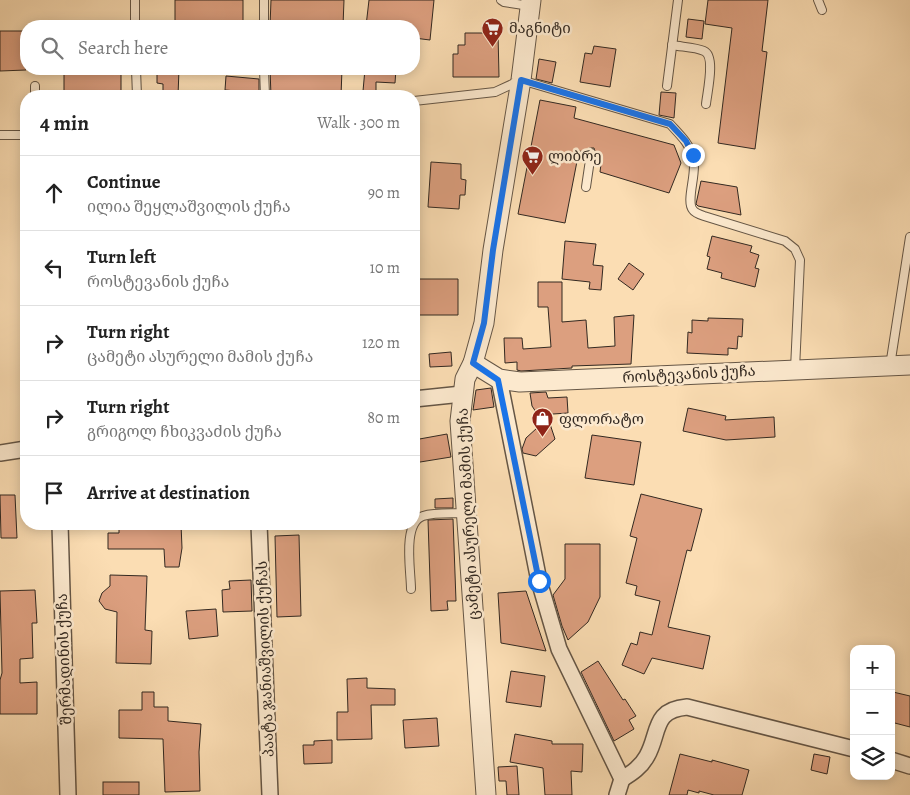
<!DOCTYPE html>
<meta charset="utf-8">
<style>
:root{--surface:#fff;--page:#f2f2f2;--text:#222;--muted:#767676;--line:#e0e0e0}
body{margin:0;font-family:Alegreya,"Noto Serif Georgian",serif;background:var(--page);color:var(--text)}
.controls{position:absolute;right:15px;bottom:15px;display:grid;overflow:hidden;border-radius:10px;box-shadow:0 2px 12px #0003}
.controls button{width:45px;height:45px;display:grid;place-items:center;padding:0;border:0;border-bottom:1px solid var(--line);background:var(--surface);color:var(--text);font:25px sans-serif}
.stop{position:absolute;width:15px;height:15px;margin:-11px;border:4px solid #1a73e8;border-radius:50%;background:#fff}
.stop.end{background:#1a73e8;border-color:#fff;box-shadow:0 1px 5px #0008}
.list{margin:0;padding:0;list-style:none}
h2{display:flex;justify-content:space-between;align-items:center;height:65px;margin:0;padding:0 20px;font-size:21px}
h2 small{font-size:16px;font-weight:400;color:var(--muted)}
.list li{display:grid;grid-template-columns:32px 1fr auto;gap:15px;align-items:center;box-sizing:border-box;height:75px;padding:0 20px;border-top:1px solid var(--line)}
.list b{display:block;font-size:19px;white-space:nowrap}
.list p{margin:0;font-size:16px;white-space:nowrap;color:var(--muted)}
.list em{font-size:16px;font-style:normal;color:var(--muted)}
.icon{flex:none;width:28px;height:28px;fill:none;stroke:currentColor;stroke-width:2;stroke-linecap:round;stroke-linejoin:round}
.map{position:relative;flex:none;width:910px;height:795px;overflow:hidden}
.search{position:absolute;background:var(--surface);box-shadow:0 2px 12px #0003;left:20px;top:20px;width:400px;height:55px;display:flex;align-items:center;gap:12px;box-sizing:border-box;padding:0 18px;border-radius:20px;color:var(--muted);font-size:19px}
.panel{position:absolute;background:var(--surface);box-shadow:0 2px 12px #0003;left:20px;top:90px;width:400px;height:440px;border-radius:20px}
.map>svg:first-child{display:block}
.building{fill:#dc9f7f;stroke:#332921}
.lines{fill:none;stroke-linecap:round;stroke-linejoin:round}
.service-casing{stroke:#655646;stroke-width:10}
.minor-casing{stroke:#655646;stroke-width:18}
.tertiary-casing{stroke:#655646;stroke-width:21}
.service{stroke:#fce9ce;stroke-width:8}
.minor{stroke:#fce9ce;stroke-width:15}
.tertiary{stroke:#fce9ce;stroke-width:19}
.route{stroke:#1a73e8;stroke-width:6}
.labels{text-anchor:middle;stroke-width:5;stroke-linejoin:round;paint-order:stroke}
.poi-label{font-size:15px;fill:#332921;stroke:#fce9ce;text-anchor:start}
.street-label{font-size:15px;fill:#332921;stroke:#fce9ce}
</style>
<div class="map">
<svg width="910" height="795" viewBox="0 0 910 795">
<rect width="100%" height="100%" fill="#fbddb3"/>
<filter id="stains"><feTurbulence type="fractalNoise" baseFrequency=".004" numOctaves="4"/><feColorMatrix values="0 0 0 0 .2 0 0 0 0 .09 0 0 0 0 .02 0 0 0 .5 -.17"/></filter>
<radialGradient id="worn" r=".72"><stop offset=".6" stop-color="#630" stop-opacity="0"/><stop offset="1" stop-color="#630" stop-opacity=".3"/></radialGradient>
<g class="building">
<rect x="175" y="0" width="68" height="26"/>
<path d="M271,0H344L343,26H270Z"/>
<path d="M369,0H434L430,40L414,38V26H366Z"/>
<path d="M708,0H768L762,51L767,52L755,149L718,143L732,28L705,24Z"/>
<path d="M688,19L704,21L702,39L686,37Z"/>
<path d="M0,31H26V70L0,71Z"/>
<path d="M465,33H498L499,77H453V54H458V45H465Z"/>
<path d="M594,46L616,49L610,87L580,82L585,53L592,54Z"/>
<path d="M539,59L556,62L552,83L536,79Z"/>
<rect x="64" y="69" width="57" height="27"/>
<path d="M157,69H179L178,96H163V84L157,83Z"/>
<path d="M270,69H342L341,96H271Z"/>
<path d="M365,69H396L395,83L376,82V92L363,91Z"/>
<path d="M226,76L259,79V93L225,90Z"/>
<path d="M661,92L676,93L674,118L659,115Z"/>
<path d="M540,100L576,107L574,118L674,145L681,163L669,193L600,172L602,156L596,155L594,148H589L585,152L579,151L565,223L518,214Z"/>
<path d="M431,162L461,164V179L466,180L465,195H460L459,209L428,207Z"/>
<path d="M701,181L737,187L741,215L698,206L696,204Z"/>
<path d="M712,236L752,246L750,252L759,255L755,268L759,269L755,287L721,278L722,273L707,269L710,257L707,256Z"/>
<path d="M565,241L596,244L593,265L603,266L601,290L589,289L590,282L562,279Z"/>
<path d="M629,263L644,274L633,290L618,279Z"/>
<path d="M415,279H458V315H416Z"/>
<path d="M538,282H562V322L586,320L588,348L615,346L614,317L634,315L631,364L572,366V368L521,371L517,370V362L505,363L504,338H522L523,349L551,347L548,307H538Z"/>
<path d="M708,318L743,319L742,337L738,336L737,349L728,348V355L687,353L688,332L692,333V320L708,321Z"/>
<path d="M451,352L452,366L430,367L429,354Z"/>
<path d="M491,388L494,407L473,410L476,390Z"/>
<path d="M546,392L548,398L567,397L568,413L538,415L532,406L530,393Z"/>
<path d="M688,408L726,416L725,420L774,417L775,437L726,440L683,431Z"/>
<path d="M548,418L555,439L536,456L523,453L522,449L526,438Z"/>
<path d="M447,434L451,457L414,463V440Z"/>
<path d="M592,435L641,442L634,485L585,478Z"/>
<path d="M641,494L702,509L691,551L687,550L668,627L710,636L703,669L652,658L644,674L622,665L631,643L637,645L640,632L652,635L660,601L635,595L637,586L626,583L637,538L630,536Z"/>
<path d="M0,495H15L17,538H1Z"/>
<path d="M453,498V508H435V499Z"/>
<path d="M453,519L456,601H447L448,610L431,611L428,520Z"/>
<path d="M119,524H181L182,548L179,567H165L164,549H108V533H119Z"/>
<path d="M299,535L301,616L277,617L275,536Z"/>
<path d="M565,544H600V597L588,622L568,640L562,626L553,595L565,579Z"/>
<path d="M110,575L147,576L145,630L152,631L151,664L116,663L117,612L105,609L99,601L102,593L110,586Z"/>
<path d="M251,580L252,611L223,612L222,590L230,589L229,581Z"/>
<path d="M35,590L37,623H32L33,658L20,659V683L37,682V714H0V680L2,673L0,591Z"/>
<path d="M526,591L546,651L501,643L498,593Z"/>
<path d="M216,609L218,636L189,639L186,611Z"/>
<path d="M598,661L623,700L625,699L636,716L629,720L634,729L614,741L581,672Z"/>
<path d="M511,671L545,676L541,707L506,702Z"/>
<path d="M367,678V688L395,689V705H371L372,739L337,740V712H348L347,679Z"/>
<path d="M142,692H154V707H168V721L201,724L199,752L200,791L165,792L163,739L119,738V710H142Z"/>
<path d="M893,692L910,696V727L891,722Z"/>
<path d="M437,718L439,746L405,748L403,720Z"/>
<path d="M515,734L552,741V744H583L582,772L571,771L572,795H545L543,768L510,762Z"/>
<path d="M332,740V763L304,764L303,745H314V741Z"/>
<path d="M680,754L712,762V760L749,770L742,795H714L699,791V793L688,790L687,795H669Z"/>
<path d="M814,754L830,757L827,774L811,770Z"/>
<path d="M517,766L519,795H507L506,781H499L498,767Z"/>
<rect x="103" y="782" width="36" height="13"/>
</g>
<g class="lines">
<defs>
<g id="service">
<path d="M135,0V26"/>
<path d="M264,0V26"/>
<path d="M501,0L504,2L530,6"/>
<path d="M818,0L822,10"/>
<path d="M672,45C682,47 695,47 704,51C716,56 707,93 706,104"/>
<path d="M136,69L137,96"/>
<path d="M264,69L265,96"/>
<path d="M667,86L678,0"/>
<path d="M35,96V86"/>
<path d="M414,101L495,92L521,80L670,124C679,134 689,143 693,156C698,172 685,201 693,210C695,213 701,215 704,216L785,241L795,249L800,260L795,369"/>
<path d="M0,135H25L26,132"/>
<path d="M586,187L591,153"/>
<path d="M890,366L910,237"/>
<path d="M411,589C411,571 402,523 423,516C436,512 453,514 466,513"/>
</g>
<g id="minor">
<path d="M499,379L539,581L559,649L622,779L617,795"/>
<path d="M414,399L462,394"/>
<path d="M0,453L26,449"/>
<path d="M60,524L68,795"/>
<path d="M259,524L270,795"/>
<path d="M891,760L910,766"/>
<path d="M622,779C632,773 641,767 647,756C660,733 652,710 687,707L854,749"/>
</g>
<g id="tertiary">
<path d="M473,363L499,379L520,382L910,365"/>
<path d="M486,795L460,421L465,379L473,363L484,323L493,250L521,80L531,0"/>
</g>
</defs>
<use href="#service" class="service-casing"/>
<use href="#minor" class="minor-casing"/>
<use href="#tertiary" class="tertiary-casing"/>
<use href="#service" class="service"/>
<use href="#minor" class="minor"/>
<use href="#tertiary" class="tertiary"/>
</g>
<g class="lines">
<path class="route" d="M539,581L498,380L473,363L484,323L493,250L521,80L670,124L686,141L693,155"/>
</g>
<defs>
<symbol id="supermarket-pin" viewBox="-11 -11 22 30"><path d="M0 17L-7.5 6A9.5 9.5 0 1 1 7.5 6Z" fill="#8f2418" stroke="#fce9ce"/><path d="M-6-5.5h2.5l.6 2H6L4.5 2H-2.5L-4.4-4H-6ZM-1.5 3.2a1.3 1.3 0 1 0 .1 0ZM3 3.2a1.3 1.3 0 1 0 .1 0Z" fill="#fff"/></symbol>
<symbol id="shop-pin" viewBox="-11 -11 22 30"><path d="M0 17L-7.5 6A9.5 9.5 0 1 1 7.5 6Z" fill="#8f2418" stroke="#fce9ce"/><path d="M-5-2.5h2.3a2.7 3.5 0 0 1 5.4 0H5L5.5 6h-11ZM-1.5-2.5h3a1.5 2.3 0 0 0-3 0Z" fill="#fff"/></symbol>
</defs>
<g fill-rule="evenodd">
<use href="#supermarket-pin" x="480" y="16" width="25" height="34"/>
<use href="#supermarket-pin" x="520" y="144" width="25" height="34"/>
<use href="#shop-pin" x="530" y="406" width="25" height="34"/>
</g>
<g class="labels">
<g class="poi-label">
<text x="509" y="33">მაგნიტი</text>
<text x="548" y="161">ლიბრე</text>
<text x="559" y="424">ფლორატო</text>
</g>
<g class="street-label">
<text transform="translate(689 374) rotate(-3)" y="5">როსტევანის ქუჩა</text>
<text transform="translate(468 514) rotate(-93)" y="5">ცამეტი ასურელი მამის ქუჩა</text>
<text transform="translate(64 659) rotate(-92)" y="5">შერმადინის ქუჩა</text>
<text transform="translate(265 659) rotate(-92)" y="5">პაატა ჯანიაშვილის ქუჩას</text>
</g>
</g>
<rect width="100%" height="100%" filter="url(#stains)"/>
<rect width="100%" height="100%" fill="url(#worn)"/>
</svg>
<div class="controls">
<button>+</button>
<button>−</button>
<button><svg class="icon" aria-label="layers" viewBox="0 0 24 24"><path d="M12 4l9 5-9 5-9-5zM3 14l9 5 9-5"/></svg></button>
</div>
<div class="stop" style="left:539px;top:581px"></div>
<div class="stop end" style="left:693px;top:155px"></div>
<div class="search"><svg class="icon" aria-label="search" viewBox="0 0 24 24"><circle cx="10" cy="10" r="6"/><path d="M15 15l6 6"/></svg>Search here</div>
<section class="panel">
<h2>4 min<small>Walk · 300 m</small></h2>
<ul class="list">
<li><svg class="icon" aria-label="ahead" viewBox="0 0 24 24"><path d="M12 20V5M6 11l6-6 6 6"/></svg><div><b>Continue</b><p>ილია შეყლაშვილის ქუჩა</p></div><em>90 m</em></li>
<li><svg class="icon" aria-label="left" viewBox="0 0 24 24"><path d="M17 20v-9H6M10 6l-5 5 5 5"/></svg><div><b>Turn left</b><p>როსტევანის ქუჩა</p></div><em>10 m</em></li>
<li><svg class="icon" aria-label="right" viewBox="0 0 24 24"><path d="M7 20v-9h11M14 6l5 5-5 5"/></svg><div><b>Turn right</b><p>ცამეტი ასურელი მამის ქუჩა</p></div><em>120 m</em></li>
<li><svg class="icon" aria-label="right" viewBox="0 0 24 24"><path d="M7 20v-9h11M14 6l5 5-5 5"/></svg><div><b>Turn right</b><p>გრიგოლ ჩხიკვაძის ქუჩა</p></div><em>80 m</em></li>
<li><svg class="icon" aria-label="arrive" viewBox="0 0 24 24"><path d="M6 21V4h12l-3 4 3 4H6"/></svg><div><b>Arrive at destination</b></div></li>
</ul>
</section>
</div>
